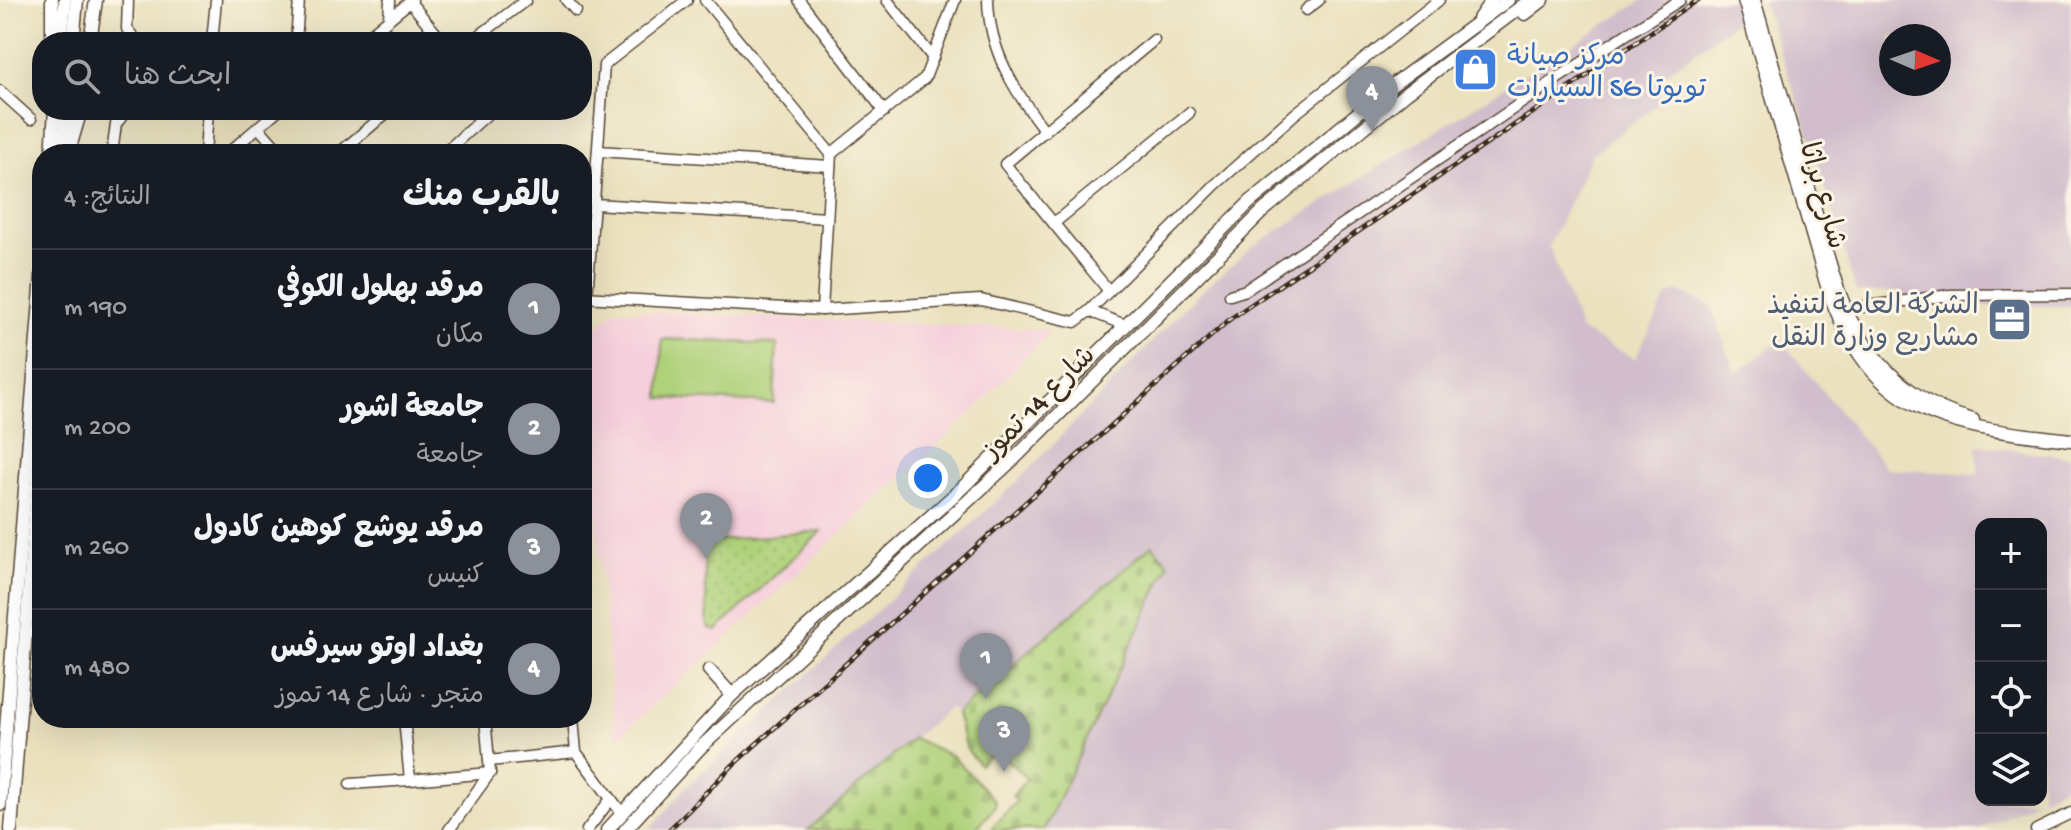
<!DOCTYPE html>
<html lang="ar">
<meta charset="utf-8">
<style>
:root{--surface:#171b24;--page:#242831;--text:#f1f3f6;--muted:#9ea1a6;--line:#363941;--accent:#8c9099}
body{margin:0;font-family:"Gochi Hand","Playpen Sans Arabic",sans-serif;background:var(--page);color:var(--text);direction:rtl}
.controls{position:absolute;right:24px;bottom:24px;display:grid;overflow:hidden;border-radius:16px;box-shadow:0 8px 32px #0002}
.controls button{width:72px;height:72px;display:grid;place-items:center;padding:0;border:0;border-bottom:2px solid var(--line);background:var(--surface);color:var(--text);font:40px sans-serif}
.compass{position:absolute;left:1879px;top:24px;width:72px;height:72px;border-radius:50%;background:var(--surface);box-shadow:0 8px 32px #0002;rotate:92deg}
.you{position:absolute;left:928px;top:478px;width:28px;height:28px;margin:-20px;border:6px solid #fff;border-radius:50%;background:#1a73e8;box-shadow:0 0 0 12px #1a73e833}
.badge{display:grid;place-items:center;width:52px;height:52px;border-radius:50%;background:var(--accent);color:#fff;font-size:26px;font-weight:700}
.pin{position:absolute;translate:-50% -66px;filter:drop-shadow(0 2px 4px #0008)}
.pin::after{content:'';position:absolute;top:42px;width:28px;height:24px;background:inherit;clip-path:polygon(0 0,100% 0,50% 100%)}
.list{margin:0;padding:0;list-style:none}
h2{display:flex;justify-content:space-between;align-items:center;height:104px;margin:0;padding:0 32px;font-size:34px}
h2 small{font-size:26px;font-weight:400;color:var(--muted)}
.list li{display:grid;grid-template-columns:52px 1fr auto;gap:24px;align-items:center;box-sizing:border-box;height:120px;padding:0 32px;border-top:2px solid var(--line)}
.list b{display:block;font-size:30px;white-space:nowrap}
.list p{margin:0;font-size:26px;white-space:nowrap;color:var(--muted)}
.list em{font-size:26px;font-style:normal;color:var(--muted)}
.icon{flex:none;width:44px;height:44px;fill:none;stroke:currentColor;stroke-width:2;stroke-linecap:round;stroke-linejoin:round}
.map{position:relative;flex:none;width:2071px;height:830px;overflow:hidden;direction:ltr}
.search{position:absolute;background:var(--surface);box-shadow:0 8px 32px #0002;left:32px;top:32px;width:560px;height:88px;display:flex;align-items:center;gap:20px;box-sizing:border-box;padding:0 28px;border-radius:32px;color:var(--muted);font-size:30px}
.panel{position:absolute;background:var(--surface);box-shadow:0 8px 32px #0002;left:32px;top:144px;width:560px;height:584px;border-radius:32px;direction:rtl}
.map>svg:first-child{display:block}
.built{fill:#f5cfdc}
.industrial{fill:#d1bdcc;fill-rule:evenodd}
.grass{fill:url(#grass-dots);stroke:#757e4c;stroke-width:2}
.cemetery{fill:url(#cemetery-stones);stroke:#757e4c;stroke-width:2}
.park{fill:#afd17a;stroke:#757e4c;stroke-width:2}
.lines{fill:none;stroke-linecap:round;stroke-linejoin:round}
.minor-casing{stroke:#554536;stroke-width:13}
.major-casing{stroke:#554536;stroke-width:15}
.minor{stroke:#fff;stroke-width:10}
.major{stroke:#fff;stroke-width:12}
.rail-casing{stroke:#3b2a1e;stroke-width:5}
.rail{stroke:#fcf5e5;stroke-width:2;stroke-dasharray:6;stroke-linecap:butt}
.labels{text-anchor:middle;stroke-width:6;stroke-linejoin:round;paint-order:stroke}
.shop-label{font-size:28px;fill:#366cbe;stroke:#fcf5e5;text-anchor:start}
.street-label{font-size:28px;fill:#3b2a1e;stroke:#fcf5e5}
.service-label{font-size:28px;fill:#4e5e75;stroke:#fcf5e5;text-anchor:end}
</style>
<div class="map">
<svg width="2071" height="830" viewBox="0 0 2071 830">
<defs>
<pattern id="grass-dots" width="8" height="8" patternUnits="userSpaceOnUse" patternTransform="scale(2)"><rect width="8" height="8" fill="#afd17a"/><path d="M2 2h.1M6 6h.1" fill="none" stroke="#97b469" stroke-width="1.8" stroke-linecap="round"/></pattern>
<pattern id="cemetery-stones" width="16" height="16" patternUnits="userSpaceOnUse" patternTransform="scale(2)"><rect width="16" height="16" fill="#afd17a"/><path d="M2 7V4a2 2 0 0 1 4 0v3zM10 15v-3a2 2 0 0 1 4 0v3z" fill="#97b469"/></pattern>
</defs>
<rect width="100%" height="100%" fill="#fcf5e5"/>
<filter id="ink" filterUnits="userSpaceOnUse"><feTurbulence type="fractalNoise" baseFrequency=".0125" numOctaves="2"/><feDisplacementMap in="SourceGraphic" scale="16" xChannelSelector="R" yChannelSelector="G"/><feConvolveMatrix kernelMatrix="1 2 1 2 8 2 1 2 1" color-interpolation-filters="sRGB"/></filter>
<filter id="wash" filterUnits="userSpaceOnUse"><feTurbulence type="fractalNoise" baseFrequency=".006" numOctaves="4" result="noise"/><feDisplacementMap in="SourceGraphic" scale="32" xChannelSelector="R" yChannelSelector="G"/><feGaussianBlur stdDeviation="1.8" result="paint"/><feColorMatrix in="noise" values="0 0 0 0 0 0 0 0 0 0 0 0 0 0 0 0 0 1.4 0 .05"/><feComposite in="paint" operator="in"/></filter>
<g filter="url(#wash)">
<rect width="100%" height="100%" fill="#eae1be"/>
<path class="built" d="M614,310L1047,330V335L973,412L620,736H616L582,363V344Z"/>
<g class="industrial">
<path d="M1643,0H1735L1737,20L1658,80L1662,101L1592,154L1549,246L1580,330L1635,359L1667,296L1678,291L1711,306L1735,374L1781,340L1887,469L1978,474L1977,445L2071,457V782L2041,798V524H1981V800H2037L1978,830H1044L1117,676L1152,545L956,714L950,707L808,830H649L686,787L1014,485L1198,294L1254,246Z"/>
<path d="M1762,0H2071V306H1905L1899,292H1856L1814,149ZM1891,36H1939V84H1891Z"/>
</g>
<path class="grass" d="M822,531L716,631L708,627L703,542Z"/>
<g class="cemetery">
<path d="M1152,545L1169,564L1044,830H993L992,827L1017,801L1012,796L1027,779L996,749L980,765L967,750L956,714Z"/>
<path d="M913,738L954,757L995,801V807L975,830H808Z"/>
</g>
<path class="park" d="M662,339L777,344L774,403L660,398Z"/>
</g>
<g filter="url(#ink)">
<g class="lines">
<defs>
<g id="minor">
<path d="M128,0L127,29L135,39L148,42"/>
<path d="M566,0L576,11"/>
<path d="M705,0L831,154L822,310"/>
<path d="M799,0L884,111"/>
<path d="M887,0L933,58"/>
<path d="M988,0C989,51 1015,92 1045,131"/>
<path d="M410,2L443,42"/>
<path d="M1306,10L1319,0"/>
<path d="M389,19L390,0"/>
<path d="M212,42L216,0"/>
<path d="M296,42L299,0"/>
<path d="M361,42L412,0"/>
<path d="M471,42L526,0"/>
<path d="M0,91L31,119"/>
<path d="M258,127L282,154"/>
<path d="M598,151L830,166"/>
<path d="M112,154L116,124L127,110"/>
<path d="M205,154L208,110"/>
<path d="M227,154L278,110"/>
<path d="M338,154L390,110"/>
<path d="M443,154L492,110"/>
<path d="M831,154L925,78L955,0"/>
<path d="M594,204L827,218"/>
<path d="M1054,223L1189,113"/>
<path d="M1109,291L1005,164L1154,40"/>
<path d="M1230,295L1246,290L1558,78L1680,0"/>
<path d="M582,297L822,310L981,300L1075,322L1089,311L1215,185L1296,113L1439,0"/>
<path d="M587,297L604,65L687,0"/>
<path d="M1846,309L1950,295L2071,294"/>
<path d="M1089,311L1125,325"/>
<path d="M485,718L489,761L576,752"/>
<path d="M573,718L576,752L621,812"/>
<path d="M410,780L490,773L489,761"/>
<path d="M350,784L410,780L404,718"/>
<path d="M449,830L490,773"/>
<path d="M587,830L611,799"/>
<path d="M2036,830L2071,813"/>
</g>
<g id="major">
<path d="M52,0V42"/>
<path d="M1744,0L1827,286C1871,418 1949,427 2071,440"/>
<path d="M1754,0C1774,69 1794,138 1814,206C1827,252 1837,304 1865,344C1891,381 1929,409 1973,420"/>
<path d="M1525,14L1543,0"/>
<path d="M1478,20L1492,0"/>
<path d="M61,42L65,0"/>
<path d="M73,42L77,0"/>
<path d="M90,42L96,0"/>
<path d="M52,154L55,110"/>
<path d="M63,154L67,110"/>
<path d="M68,154L81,110"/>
<path d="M709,670L732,695"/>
<path d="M0,805L42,275"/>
<path d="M11,830L42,420"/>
<path d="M607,830L732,695L962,488L1250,202L1387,89L1508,0"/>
<path d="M625,830L700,748L1019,454L1263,211L1405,94L1530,0"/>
</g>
</defs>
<use href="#minor" class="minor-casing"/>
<use href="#major" class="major-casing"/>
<use href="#minor" class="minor"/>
<use href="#major" class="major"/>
<defs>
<path id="rail" d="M669,830L733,765L1230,319L1698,0"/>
</defs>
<use href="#rail" class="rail-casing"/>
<use href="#rail" class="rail"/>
</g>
</g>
<defs>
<symbol id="shop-square" viewBox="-11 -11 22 22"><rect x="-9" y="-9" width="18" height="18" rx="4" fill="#3f7fe0" stroke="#fcf5e5"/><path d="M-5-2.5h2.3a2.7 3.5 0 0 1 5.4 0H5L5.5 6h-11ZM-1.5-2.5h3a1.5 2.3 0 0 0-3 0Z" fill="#fff"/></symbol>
<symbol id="office-square" viewBox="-11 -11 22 22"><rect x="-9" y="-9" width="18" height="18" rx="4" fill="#5c6f8a" stroke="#fcf5e5"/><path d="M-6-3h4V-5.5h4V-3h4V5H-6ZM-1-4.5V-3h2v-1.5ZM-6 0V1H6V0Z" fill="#fff"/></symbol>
</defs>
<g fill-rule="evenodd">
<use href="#shop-square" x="1450" y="44" width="51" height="51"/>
<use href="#office-square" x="1984" y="294" width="51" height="51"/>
</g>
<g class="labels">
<g class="shop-label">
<text x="1507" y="64">مركز صيانة<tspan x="1507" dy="32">السيارات SG تويوتا</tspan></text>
</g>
<g class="street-label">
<text transform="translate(1825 195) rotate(74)" y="10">شارع براثا</text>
<text transform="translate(1037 401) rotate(-45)" y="10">شارع 14 تموز</text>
</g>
<g class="service-label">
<text x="1979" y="313">الشركة العامة لتنفيذ<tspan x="1979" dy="32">مشاريع وزارة النقل</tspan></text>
</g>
</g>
</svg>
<div class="controls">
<button>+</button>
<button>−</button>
<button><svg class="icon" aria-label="locate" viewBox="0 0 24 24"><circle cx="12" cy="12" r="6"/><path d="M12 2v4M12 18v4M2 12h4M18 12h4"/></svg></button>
<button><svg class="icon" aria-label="layers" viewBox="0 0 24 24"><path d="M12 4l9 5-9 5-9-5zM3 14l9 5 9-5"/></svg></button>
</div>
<svg class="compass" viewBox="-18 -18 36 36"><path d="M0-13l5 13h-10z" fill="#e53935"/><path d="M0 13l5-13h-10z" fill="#9ea1a6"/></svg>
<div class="you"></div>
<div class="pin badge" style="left:986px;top:699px">1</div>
<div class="pin badge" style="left:706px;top:559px">2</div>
<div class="pin badge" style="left:1004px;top:772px">3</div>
<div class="pin badge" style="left:1372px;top:132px">4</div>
<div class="search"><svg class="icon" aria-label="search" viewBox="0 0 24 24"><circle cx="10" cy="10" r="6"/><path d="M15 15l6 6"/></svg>ابحث هنا</div>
<section class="panel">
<h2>بالقرب منك<small>النتائج: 4</small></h2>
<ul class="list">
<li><span class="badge">1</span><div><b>مرقد بهلول الكوفي</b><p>مكان</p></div><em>190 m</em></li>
<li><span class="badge">2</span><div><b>جامعة اشور</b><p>جامعة</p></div><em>200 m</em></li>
<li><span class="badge">3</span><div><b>مرقد يوشع كوهين كادول</b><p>كنيس</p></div><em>260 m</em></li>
<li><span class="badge">4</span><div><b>بغداد اوتو سيرفس</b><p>متجر · شارع 14 تموز</p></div><em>480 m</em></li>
</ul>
</section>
</div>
